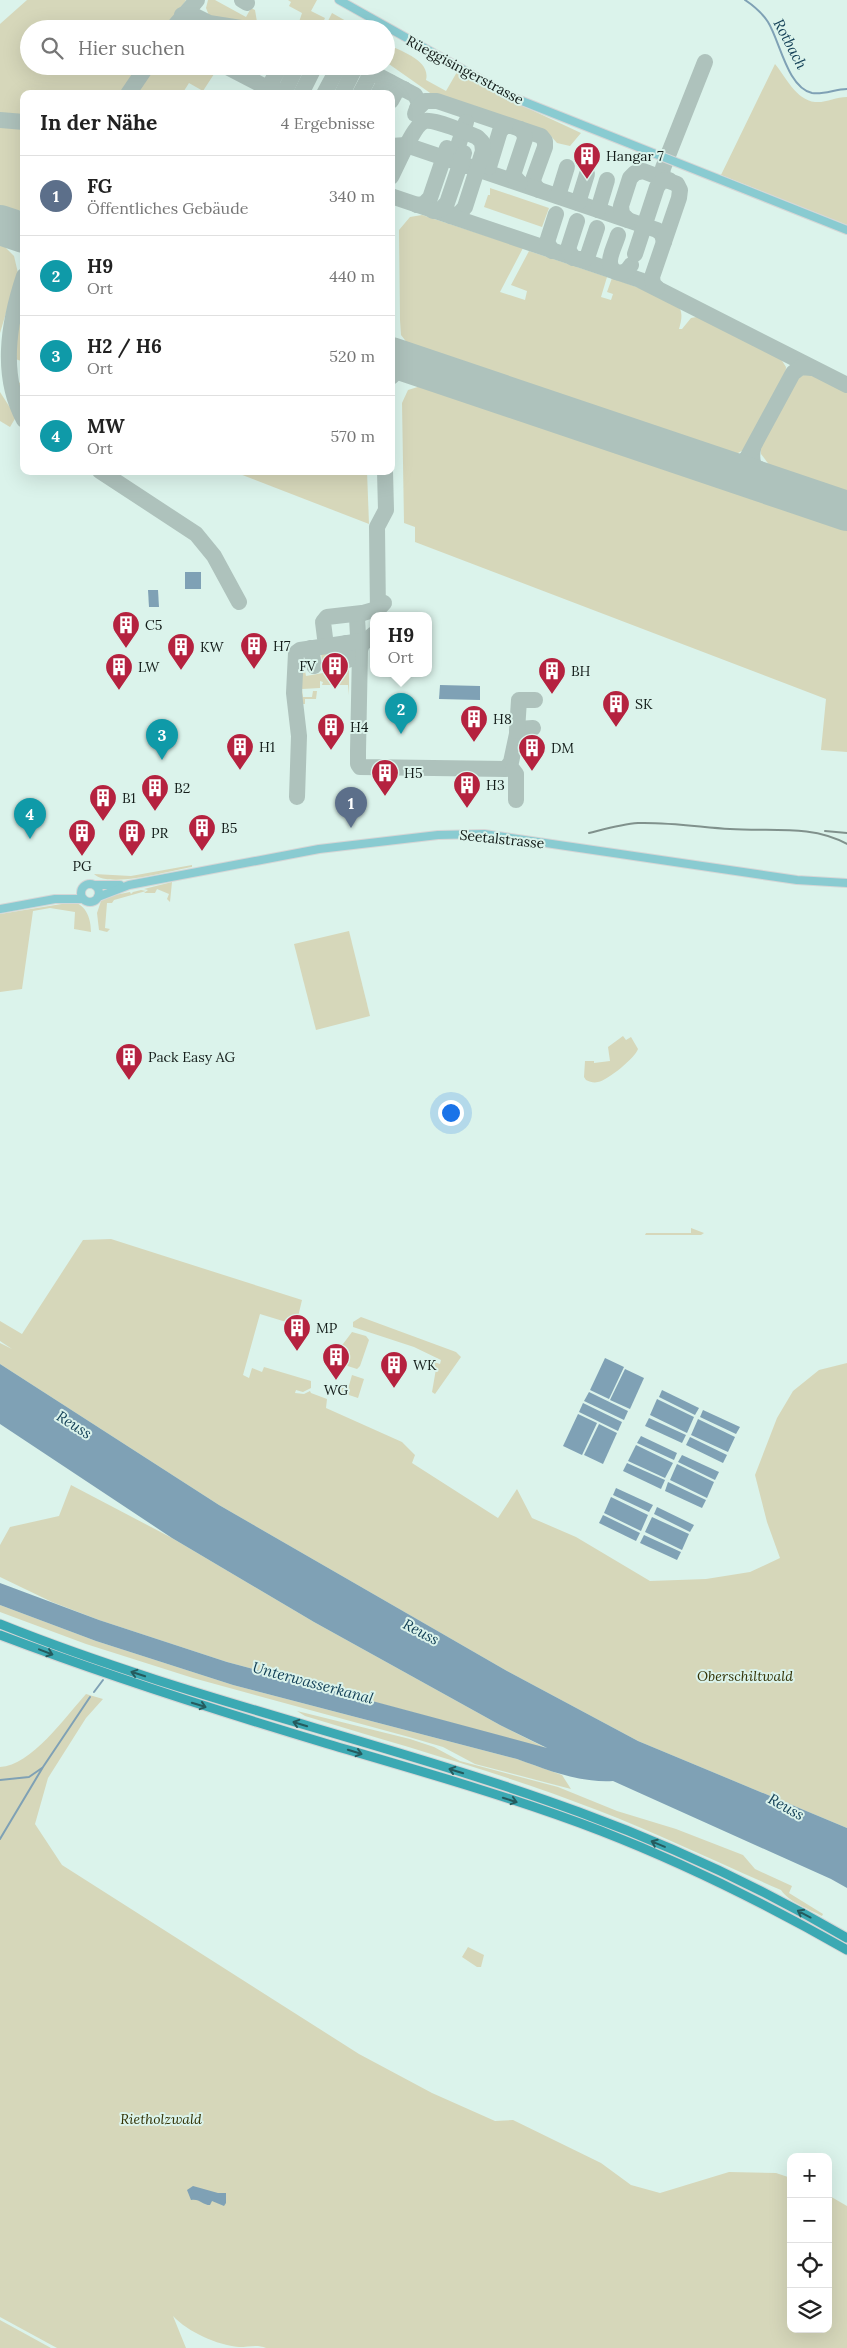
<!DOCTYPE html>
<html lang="de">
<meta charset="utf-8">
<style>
:root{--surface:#fff;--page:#f6f6f6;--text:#222;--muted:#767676;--line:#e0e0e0;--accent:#db2777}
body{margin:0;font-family:Lora,serif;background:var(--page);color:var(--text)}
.controls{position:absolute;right:15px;bottom:15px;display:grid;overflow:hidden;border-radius:10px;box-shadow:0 5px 20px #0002}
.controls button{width:45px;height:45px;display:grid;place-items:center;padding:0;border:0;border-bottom:1px solid var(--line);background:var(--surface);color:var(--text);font:25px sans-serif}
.you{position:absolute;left:450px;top:1112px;width:18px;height:18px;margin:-12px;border:4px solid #fff;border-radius:50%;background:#1a73e8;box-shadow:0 0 0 8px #1a73e833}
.badge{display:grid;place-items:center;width:32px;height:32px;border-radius:50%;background:var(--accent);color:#fff;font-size:16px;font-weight:700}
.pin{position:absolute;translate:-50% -41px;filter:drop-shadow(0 1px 2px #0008)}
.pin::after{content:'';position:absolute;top:26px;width:18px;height:15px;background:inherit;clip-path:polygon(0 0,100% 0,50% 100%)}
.popup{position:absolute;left:370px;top:612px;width:62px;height:65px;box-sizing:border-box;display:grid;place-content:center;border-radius:10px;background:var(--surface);filter:drop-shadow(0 1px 4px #0005);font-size:16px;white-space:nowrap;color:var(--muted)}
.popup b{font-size:19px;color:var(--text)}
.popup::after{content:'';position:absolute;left:50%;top:100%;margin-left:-10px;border:10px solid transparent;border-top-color:var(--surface)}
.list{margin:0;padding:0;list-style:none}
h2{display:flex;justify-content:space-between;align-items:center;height:65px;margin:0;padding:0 20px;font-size:21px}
h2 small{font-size:16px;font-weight:400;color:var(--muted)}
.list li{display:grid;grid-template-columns:32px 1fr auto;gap:15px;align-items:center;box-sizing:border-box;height:80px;padding:0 20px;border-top:1px solid var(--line)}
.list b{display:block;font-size:19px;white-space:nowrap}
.list p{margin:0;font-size:16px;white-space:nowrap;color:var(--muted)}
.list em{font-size:16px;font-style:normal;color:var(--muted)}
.icon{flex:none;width:28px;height:28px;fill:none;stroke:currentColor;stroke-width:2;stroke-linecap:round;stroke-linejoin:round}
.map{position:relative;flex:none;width:847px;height:2348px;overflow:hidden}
.search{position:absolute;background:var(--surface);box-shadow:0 5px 20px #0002;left:20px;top:20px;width:375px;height:55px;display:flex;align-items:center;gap:12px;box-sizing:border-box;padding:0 18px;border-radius:28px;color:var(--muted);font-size:19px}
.panel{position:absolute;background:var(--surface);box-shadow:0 5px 20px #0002;left:20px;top:90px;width:375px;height:385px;border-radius:10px}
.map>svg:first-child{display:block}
.green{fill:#d6d7ba}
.water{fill:#7fa1b5}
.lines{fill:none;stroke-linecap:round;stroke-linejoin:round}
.stream{stroke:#7fa1b5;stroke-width:2}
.taxiway{stroke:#aec2bc;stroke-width:16}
.runway{stroke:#aec2bc;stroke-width:40}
.major-casing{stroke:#d5d6d6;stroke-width:10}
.highway-casing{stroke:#d5d6d6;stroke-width:11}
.major{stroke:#89cbd1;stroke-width:8}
.highway{stroke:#3ba9b3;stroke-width:9}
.rail{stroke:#80918c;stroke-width:2}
.oneway{stroke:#255b5e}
.labels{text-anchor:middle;stroke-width:4;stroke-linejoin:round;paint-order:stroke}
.street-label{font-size:14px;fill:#131c19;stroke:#dbf3eb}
.poi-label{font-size:14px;fill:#131c19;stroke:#dbf3eb;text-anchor:start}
.park-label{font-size:14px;font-style:italic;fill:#333306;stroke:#dbf3eb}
.water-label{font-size:15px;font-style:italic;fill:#113e55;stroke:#dbf3eb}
</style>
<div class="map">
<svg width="847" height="2348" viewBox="0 0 847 2348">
<rect width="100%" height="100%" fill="#dbf3eb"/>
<g class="green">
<path d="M27,0H186L167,29H29V66H141L122,94H24V118L0,116V24Z"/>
<path d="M208,0H215L246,17L251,8L255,10L257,22L255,25L210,18L206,8Z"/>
<path d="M288,0H317L311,11L325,18L320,29H308L298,25L302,13L289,6L291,2Z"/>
<path d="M332,13L360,29H324Z"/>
<path d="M386,43C401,52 431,60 426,80L446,91L457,72L489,90L581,133L570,146L557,143L550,135L433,95L386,62Z"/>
<path d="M775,64C786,77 796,100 815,102C826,103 836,97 847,97V225L721,175Z"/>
<path d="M154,66H211L214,74L203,91L189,83L182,94H135Z"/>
<path d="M0,124L24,127V210L14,211L0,206Z"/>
<path d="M490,188L549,208L542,227L484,207L488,195H490Z"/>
<path d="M422,215L523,248L500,292L525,300L527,291L511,285L529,251L607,277L601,297L611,300L613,294L607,292L612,278L674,301C684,310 682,318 679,329H682L691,318L702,316L779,356L786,367L785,378L749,447L738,453L732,454L408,344L401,335L400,320L399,230L410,217Z"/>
<path d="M0,242L14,256L18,273L0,333Z"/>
<path d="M24,295V362L7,356L10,341Z"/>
<path d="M807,373L816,374L847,390V492L770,466L761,454V444L795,380Z"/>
<path d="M24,376V410L15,398L10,381L21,383Z"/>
<path d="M421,386L847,529V752L821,750L826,699L415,542V527L404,523L402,403L408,390Z"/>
<path d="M0,392L16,417L10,427L0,421Z"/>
<path d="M232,471H367L369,524Z"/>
<path d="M338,650L340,671L349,670V695L348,685H322L323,682L320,681V688L302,689L303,697H312L313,691H317L316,699H305V704H302V655L306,676L323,673L321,652Z"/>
<path d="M192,865V867C171,870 110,889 94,874L131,876Z"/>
<path d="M172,882L170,902L167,899L169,894L157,889L155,893H144L148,890L144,889Z"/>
<path d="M141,890L146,891L114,900L112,903H107L105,928L110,929L107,932L99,930L97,913L101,901L110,896L130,892L131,894L133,892Z"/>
<path d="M74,902C87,906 91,920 91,932L74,929L75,912L50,908L33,911L22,989L0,992V914Z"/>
<path d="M349,931L370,1016L316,1030L294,944Z"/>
<path d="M623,1036L626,1040L631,1037L638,1049C635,1058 608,1080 598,1082C594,1083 590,1082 586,1080L584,1077L585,1061H594V1063L610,1061L608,1047Z"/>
<path d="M691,1228L704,1233L701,1235H645L646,1233H691Z"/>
<path d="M111,1239L302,1300L296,1325L260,1314L243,1375L249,1378L252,1368L262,1372L264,1367L311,1381V1388L303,1392L296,1390L295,1393L304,1394L310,1391L311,1393L327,1399L326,1408L402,1442L415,1455L412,1463L498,1518L517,1489L532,1518L576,1537L650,1581L706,1579L750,1572L780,1558L767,1522L755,1475L777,1418L793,1391L819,1370L847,1363V1828L638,1741L507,1671L219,1505L0,1364V1343L12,1349L0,1341V1321L22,1334L83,1240Z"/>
<path d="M361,1317L456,1352L461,1357L435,1394L432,1392L436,1369L434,1362L440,1364L441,1360L414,1347L353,1327V1322Z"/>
<path d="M352,1332L366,1336L369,1340L360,1366L357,1369L329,1360L331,1349L343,1344Z"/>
<path d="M352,1375L364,1379L358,1398L340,1392L338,1394L340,1387L348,1389Z"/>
<path d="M71,1485L172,1538L314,1622L500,1725L548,1749L227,1662L99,1620L52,1602L0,1577V1545L10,1527L59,1516Z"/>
<path d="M0,1605L96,1641L233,1685L517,1759L562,1775L571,1789L475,1764L443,1747L409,1737L193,1678L86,1644L0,1612Z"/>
<path d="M86,1694L103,1699L86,1718L48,1778L35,1824L62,1865L359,2054L432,2093L495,2121L513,2120L601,2163L631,2185L660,2193L729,2172L776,2173L791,2178V2329H828V2195L847,2206V2348H266C257,2344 249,2347 239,2347C217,2345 188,2332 173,2316L186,2348H57L0,2317V1767C31,1766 66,1716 86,1694Z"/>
<path d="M297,1711L410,1739L434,1747L460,1761L558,1787L617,1811L676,1829L743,1855L755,1869L792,1886L789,1893L823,1914L822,1916C809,1909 789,1902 781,1890C719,1863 659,1834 597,1810C502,1773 403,1746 305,1716Z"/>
<path d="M468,1947L484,1955L481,1967H477L462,1957Z"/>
<path d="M0,2320L51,2348H0Z"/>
</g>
<g class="water">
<rect x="185" y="572" width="16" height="17"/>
<path d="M148,590H158L159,607H149Z"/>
<path d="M440,685L480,686V700L439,699Z"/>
<path d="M605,1358L624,1367L609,1399L590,1390Z"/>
<path d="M0,1364L219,1505L507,1671L638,1741L847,1828V1888L831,1879L613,1781C579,1783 548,1770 517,1759L233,1685L96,1641L0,1605V1583L99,1620L227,1662L547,1748L500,1725L314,1622L172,1538L0,1424Z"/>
<path d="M625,1369L644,1378L630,1409L610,1400Z"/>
<path d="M662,1390L699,1408L695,1415L659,1397Z"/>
<path d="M589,1392L628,1411L624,1420L584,1401Z"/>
<path d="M657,1399L694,1417L687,1433L650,1415Z"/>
<path d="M583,1403L622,1422L618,1431L579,1412Z"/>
<path d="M703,1410L740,1427L736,1434L700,1417Z"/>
<path d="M578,1414L597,1423L582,1455L563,1446Z"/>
<path d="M649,1418L686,1435L682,1443L645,1426Z"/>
<path d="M698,1419L735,1437L728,1452L691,1435Z"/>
<path d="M599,1424L617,1433L603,1464L584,1455Z"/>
<path d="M641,1436L677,1453L674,1460L637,1443Z"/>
<path d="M690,1437L727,1455L723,1463L686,1445Z"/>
<path d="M636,1445L673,1463L665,1478L628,1461Z"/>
<path d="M682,1455L719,1472L715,1480L678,1462Z"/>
<path d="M627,1463L665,1480L661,1489L623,1471Z"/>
<path d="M677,1464L714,1482L707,1498L670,1480Z"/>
<path d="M668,1482L706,1500L702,1508L665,1491Z"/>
<path d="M616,1488L653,1505L649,1512L613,1495Z"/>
<path d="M611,1497L648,1515L641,1531L604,1513Z"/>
<path d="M657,1507L694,1525L690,1532L654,1514Z"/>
<path d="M603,1515L640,1533L636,1541L599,1523Z"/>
<path d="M652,1517L689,1534L682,1550L645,1532Z"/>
<path d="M644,1535L681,1552L677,1560L640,1543Z"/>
<path d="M193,2186L218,2193H226V2203L224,2206L212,2201L210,2205C203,2205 199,2198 191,2200L187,2190Z"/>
</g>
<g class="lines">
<g class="stream">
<path d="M745,0C754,6 762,13 768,22C780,41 787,87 812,93C824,95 835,89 847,89"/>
<path d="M94,1692L103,1680"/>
<path d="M0,1780L29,1777L42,1768"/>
<path d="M0,1839L43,1767L90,1697"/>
</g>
<g class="taxiway">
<path d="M242,0L247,3"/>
<path d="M182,15L189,13L209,23L247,29"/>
<path d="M172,29L197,0"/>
<path d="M225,66L279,94"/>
<path d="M360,66L415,95L419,103L415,114"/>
<path d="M275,91L271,83L280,66"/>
<path d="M128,94L147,66"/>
<path d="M286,94V89L297,66"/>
<path d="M301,94L315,66"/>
<path d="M324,94L339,66"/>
<path d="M342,94L355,68L362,67"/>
<path d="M360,94L370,75H376"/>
<path d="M378,94L384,83L390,82"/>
<path d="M391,101L397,90L404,89"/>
<path d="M417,109L425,101H437L541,136L545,141V147L533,180L535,186L539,190"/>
<path d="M0,120L24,122"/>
<path d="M391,146L406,145L657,230L662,234L664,242"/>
<path d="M465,166L457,161L455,155L466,122"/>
<path d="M489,167L500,131L505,126H510"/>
<path d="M391,177C397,166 414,124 425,121C434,119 468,133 477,137L482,142L483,151L465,207L460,213L451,216"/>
<path d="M664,178L662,175L663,168L705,62"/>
<path d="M520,183L513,175L525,139L524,133L520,129"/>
<path d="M391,196L640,280L847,385"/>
<path d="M558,196L567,167"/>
<path d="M578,203L587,174"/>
<path d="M417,205L424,204L430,198L447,148"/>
<path d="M598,210L607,180"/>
<path d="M433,211L441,209L447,203L464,153"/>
<path d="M628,220L622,214L621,206L630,178L635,173L643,171L677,184L680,190L679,198L652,277L653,284L657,288"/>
<path d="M3,226L24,225"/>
<path d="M618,235C616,243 609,255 610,263C612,276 626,275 631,265"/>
<path d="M552,251L547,242L556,214"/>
<path d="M635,254L657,187L662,181L669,180"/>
<path d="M573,258L568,249L577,221"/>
<path d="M578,259H585L588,255L597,228"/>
<path d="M24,276C8,324 0,376 24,420"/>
<path d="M391,349L396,355L409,363"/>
<path d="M391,377L400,368L415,365"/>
<path d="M753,449C750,464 757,476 768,484"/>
<path d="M708,464C724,467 734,469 747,458L793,373L801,367L812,368"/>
<path d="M100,471L196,534L214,556L239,602"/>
<path d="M378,615L377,527L386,510L385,471"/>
<path d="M374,634L362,644L360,650L358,751V764L360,767L506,769L511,762L518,729L533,728"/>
<path d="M358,636L357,617C365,609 377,613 384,603"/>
<path d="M325,638L323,622L327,617L362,613"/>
<path d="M346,643L348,660"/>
<path d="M311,648L314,666"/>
<path d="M517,731L519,700H535"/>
<path d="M513,770L516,774V800"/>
<path d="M297,797L299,736L294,693L296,653L300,650L368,640"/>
</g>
<g class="runway">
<path d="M0,225L24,233"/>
<path d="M391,357L847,511"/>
</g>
<defs>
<g id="major">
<path d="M339,0L512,97L847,230"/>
<circle cx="90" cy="893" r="9"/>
<path d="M95,885H120"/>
<path d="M98,897L129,885L319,849L438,835L484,834L797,880L847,883"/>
<path d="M0,909L55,899H83"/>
</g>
<g id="highway">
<path d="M0,1624C189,1700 389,1742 579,1812C672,1846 762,1888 847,1938"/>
<path d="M0,1635C108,1676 218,1711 328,1744C420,1771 512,1797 601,1831C686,1864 768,1905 847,1950"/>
</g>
</defs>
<use href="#major" class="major-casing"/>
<use href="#highway" class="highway-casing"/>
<use href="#major" class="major"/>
<use href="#highway" class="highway"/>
<g class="rail">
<path d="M825,831L847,833"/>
<path d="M589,833C605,829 622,824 638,823C668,822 700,827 730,829C769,832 811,824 847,844"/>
</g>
</g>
<defs><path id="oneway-shaft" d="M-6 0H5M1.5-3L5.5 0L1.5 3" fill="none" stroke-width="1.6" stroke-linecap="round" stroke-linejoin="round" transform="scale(1.25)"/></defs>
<g class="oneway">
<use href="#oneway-shaft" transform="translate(46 1652) rotate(21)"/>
<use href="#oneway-shaft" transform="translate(138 1674) rotate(-162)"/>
<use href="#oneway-shaft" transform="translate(199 1705) rotate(17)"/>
<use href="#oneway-shaft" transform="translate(300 1724) rotate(-163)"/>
<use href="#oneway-shaft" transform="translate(355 1752) rotate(17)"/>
<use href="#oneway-shaft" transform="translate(456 1771) rotate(-163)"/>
<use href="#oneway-shaft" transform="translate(510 1800) rotate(18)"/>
<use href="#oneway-shaft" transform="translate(658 1844) rotate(-157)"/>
<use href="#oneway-shaft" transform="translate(804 1914) rotate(-152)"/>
</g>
<defs>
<symbol id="building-pin" viewBox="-11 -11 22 30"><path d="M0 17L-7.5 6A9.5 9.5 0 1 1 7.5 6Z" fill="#b5223f" stroke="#dbf3eb"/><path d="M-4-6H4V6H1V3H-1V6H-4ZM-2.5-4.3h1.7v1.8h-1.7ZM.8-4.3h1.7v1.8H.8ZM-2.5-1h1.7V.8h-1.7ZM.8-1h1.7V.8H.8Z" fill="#fff"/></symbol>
</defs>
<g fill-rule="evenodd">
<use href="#building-pin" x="571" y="140" width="32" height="43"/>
<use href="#building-pin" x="110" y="609" width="32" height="43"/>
<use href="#building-pin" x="238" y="630" width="32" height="43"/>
<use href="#building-pin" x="165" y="631" width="32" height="43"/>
<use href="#building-pin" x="319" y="650" width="32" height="43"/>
<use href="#building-pin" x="103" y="651" width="32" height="43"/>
<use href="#building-pin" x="536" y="655" width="32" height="43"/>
<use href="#building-pin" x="600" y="688" width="32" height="43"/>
<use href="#building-pin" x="458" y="703" width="32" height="43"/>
<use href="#building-pin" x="315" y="711" width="32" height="43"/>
<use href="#building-pin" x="224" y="731" width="32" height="43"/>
<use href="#building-pin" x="516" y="732" width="32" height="43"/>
<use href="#building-pin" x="369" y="757" width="32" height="43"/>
<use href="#building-pin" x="451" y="769" width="32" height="43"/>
<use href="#building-pin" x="139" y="772" width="32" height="43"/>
<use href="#building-pin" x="87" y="782" width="32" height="43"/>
<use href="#building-pin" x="186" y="812" width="32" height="43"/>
<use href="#building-pin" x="66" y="817" width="32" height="43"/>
<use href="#building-pin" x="116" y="817" width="32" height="43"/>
<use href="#building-pin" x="113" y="1041" width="32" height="43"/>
<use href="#building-pin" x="281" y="1312" width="32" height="43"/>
<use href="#building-pin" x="320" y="1341" width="32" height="43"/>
<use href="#building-pin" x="378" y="1349" width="32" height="43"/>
</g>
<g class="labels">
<g class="street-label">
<text transform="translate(465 70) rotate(28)" y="5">Rüeggisingerstrasse</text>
<text transform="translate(502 839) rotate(6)" y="5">Seetalstrasse</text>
</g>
<g class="poi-label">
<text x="606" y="161">Hangar 7</text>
<text x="145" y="630">C5</text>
<text x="273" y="651">H7</text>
<text x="200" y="652">KW</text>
<text x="316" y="671" text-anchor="end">FV</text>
<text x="138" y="672">LW</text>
<text x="571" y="676">BH</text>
<text x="635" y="709">SK</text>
<text x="493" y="724">H8</text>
<text x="350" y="732">H4</text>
<text x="259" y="752">H1</text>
<text x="551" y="753">DM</text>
<text x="404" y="778">H5</text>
<text x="486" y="790">H3</text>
<text x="174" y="793">B2</text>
<text x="122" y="803">B1</text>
<text x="221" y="833">B5</text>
<text x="151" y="838">PR</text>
<text x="82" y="871" text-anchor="middle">PG</text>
<text x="148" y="1062">Pack Easy AG</text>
<text x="316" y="1333">MP</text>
<text x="413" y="1370">WK</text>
<text x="336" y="1395" text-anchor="middle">WG</text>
</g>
<g class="park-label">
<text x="745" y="1681">Oberschiltwald</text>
<text x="161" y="2124">Rietholzwald</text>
</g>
<g class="water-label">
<text transform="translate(790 44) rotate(62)" y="5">Rotbach</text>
<text transform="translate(74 1425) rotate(32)" y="5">Reuss</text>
<text transform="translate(421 1632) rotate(28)" y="5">Reuss</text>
<text transform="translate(313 1683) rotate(15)" y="5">Unterwasserkanal</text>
<text transform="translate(786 1807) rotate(29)" y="5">Reuss</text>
</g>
</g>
</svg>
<div class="controls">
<button>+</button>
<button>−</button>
<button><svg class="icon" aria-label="locate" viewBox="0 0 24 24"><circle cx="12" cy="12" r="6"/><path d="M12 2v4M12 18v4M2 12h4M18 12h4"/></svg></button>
<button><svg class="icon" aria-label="layers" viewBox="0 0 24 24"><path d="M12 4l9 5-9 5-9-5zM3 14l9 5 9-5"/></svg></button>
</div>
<div class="you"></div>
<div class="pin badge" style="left:351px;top:828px;background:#5c6f8a">1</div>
<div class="pin badge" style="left:401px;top:734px;background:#0f9aa8">2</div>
<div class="popup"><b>H9</b>Ort</div>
<div class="pin badge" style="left:162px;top:760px;background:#0f9aa8">3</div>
<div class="pin badge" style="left:30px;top:839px;background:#0f9aa8">4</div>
<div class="search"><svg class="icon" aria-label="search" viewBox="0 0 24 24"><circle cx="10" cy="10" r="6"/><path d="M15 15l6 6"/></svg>Hier suchen</div>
<section class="panel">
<h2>In der Nähe<small>4 Ergebnisse</small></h2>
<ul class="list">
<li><span class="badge" style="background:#5c6f8a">1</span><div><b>FG</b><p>Öffentliches Gebäude</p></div><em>340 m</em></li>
<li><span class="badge" style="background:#0f9aa8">2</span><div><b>H9</b><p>Ort</p></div><em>440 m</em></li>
<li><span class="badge" style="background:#0f9aa8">3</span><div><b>H2 / H6</b><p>Ort</p></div><em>520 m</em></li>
<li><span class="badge" style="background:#0f9aa8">4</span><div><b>MW</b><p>Ort</p></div><em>570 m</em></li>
</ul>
</section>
</div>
